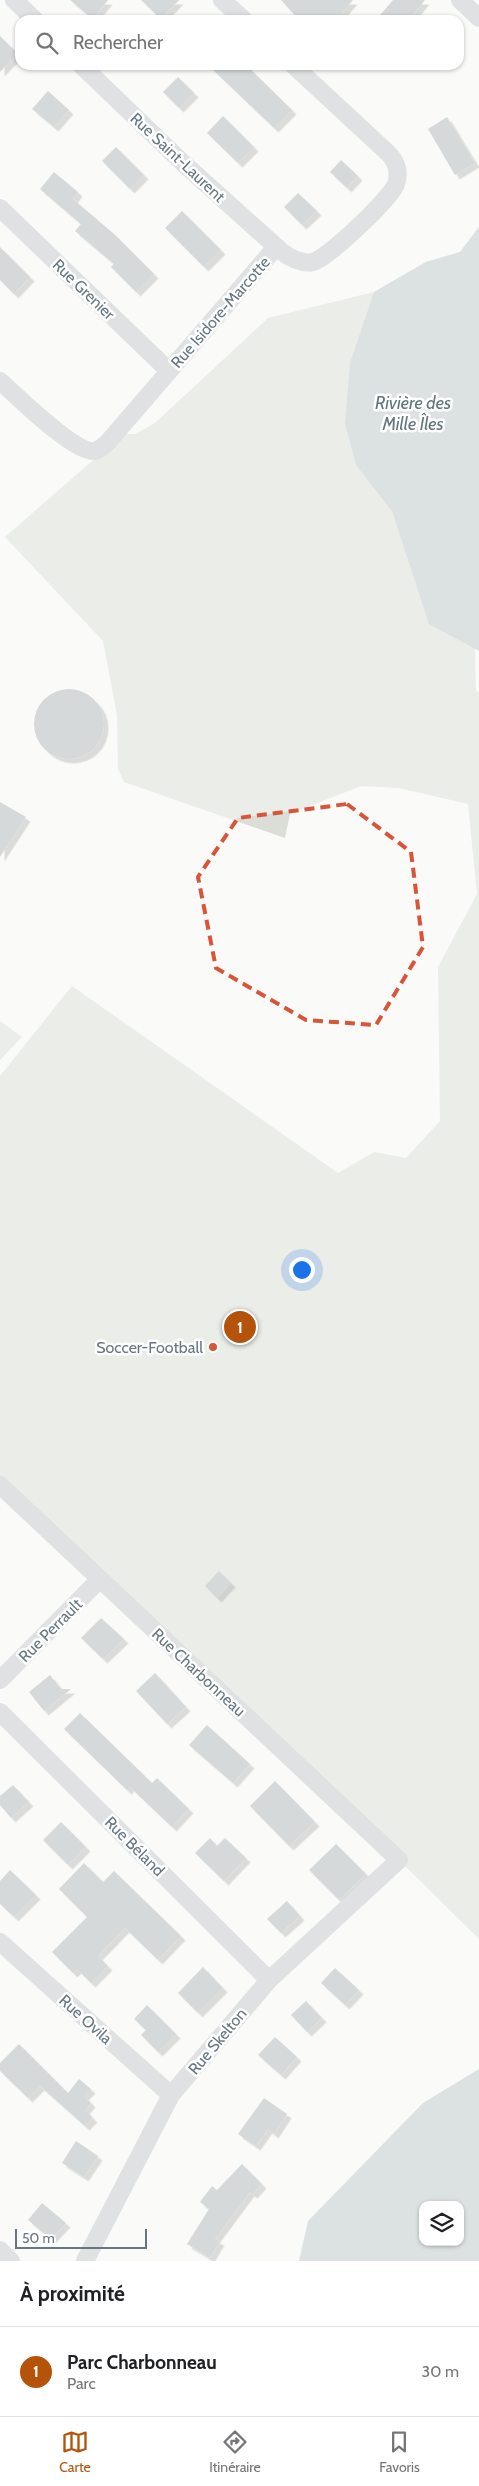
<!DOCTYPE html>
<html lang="fr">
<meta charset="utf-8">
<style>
:root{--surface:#fff;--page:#f6f6f6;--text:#202124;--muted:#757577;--line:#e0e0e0;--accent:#b45309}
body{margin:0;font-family:Cabin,sans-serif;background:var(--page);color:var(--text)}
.controls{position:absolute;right:15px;bottom:15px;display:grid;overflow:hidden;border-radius:10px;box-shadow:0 1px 4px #0004}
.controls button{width:45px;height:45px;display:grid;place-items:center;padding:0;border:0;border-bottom:1px solid var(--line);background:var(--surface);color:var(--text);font:25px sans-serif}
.scale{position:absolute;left:15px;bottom:12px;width:132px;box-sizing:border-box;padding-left:5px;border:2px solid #667781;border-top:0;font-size:14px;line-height:18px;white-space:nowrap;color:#667781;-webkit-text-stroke:4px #fff;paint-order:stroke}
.you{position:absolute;left:301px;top:1269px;width:18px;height:18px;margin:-12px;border:4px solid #fff;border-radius:50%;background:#1a73e8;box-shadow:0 0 0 8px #1a73e833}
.badge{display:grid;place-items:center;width:32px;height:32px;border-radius:50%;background:var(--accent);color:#fff;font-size:16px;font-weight:700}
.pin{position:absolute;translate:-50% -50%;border:2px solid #fff;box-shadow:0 1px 5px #0006}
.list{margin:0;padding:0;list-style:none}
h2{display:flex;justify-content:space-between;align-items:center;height:65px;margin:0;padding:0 20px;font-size:21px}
h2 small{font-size:16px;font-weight:400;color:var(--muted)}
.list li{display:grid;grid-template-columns:32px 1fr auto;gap:15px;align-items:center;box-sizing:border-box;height:90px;padding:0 20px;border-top:1px solid var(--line)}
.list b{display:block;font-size:19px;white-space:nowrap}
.list p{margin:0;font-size:16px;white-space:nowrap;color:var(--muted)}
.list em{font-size:16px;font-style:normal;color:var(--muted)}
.icon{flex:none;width:28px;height:28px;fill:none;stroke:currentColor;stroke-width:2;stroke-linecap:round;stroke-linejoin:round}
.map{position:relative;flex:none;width:479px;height:2261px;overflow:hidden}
.search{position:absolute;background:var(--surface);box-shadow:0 1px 4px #0004;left:15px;right:15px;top:15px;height:55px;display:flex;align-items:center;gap:12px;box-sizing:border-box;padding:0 18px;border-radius:15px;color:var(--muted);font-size:19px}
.sheet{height:155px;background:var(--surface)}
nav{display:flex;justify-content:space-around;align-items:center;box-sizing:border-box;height:70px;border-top:1px solid var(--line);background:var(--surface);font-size:14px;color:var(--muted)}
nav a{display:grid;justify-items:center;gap:2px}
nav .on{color:var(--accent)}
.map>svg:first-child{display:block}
.green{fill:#daded7}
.water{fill:#b8c5c8;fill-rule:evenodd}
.building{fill:#a9b1b7;filter:url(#shadow)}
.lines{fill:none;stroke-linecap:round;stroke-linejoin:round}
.minor{stroke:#bfc4c7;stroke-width:18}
.marked{fill:none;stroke:#d95438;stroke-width:4;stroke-dasharray:10 6;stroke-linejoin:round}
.poi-dot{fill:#d95438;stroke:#fff;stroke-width:2}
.labels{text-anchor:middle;stroke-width:5;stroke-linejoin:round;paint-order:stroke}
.street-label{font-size:16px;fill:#667781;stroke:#fff}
.poi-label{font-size:16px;fill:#667781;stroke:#fff;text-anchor:end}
.water-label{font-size:18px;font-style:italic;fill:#61767b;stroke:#fff}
</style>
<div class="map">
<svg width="479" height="2261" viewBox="0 0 479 2261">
<defs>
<filter id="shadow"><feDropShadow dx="4.5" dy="4.5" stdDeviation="0" flood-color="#0004"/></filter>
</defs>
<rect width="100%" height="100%" fill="#fafaf8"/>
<g class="green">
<path d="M479,227L475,649L476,690L479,693V1939L399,1860L0,1481V1076L72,986L338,1173L374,1152L406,1158L440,1121L438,967L477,894L468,804L399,788L361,786L290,814L285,838L124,782L118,769L117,715L103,641L5,537L123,434H135L155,423L268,318L374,292L426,262L460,252Z"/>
<path d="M0,1021L22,1037L0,1060Z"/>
</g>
<g class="water">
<path d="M479,227V651L429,624L392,511L356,465L345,423L350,363L374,292L426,262L460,252Z"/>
<path d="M479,2069V2261H299L308,2221L423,2103ZM423,2205H460V2242H423Z"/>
</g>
<g class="building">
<path d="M70,0H108L93,19Z"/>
<path d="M141,0H179L161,19Z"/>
<path d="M281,0H353L336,20H299Z"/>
<path d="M393,0H425L409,20H376Z"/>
<path d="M0,36L18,54L0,72Z"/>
<path d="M208,65H246L292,110L274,128Z"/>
<path d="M178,77L194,93L179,108L163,92Z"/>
<path d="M48,91L69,110L54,127L32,109Z"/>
<path d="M223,116L254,147L238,163L207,133Z"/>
<path d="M447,117L475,163L455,175L428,129Z"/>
<path d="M116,147L144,175L130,189L102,161Z"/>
<path d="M341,160L358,176L347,188L330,172Z"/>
<path d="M54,172L78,192L73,199L114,234L154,274L136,292L111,267L114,264L75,231L81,224L40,189Z"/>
<path d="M298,193L317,211L302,225L284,207Z"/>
<path d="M182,211L221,250L204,267L165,228Z"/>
<path d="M0,247L30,277L14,294L0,280Z"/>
<circle cx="69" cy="724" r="35"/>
<path d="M0,802L26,817L0,857Z"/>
<path d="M219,1571L231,1583L217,1598L205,1586Z"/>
<path d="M101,1618L124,1639L103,1659L81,1638Z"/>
<path d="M155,1673L186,1707L167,1724L136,1691Z"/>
<path d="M50,1675L61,1689H71L44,1711L29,1692Z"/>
<path d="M80,1713L152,1783L157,1778L189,1809L172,1827L130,1787L127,1790L64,1729Z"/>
<path d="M207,1725L250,1764L233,1783L189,1745Z"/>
<path d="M275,1781L315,1822L289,1846L250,1806Z"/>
<path d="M13,1785L29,1802L11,1818L0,1805V1796Z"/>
<path d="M61,1822L86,1847L68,1865L43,1840Z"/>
<path d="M210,1838L217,1846L225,1838L246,1858L224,1881L195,1853Z"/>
<path d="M336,1844L366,1874L339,1900L309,1870Z"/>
<path d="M84,1863L103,1882L114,1871L181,1936L158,1960L125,1928L98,1956L108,1966L91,1983L77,1969L73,1973L52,1952L87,1917L59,1889Z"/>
<path d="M10,1870L36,1895L14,1917L0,1904V1881Z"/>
<path d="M287,1901L300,1916L281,1933L267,1919Z"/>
<path d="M203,1967L223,1988L198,2013L178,1993Z"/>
<path d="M335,1968L359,1990L345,2005L321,1983Z"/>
<path d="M306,2001L322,2018L307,2032L291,2015Z"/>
<path d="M147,2005L176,2034L158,2052L141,2035L146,2030L134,2019Z"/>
<path d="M275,2037L297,2057L281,2075L258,2055Z"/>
<path d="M19,2044L68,2093L79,2079L91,2089L84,2096L91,2103L85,2110L93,2118L85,2126L40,2086L28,2098L0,2071V2063Z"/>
<path d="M264,2098L287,2114L274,2134L268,2129L256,2146L238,2134Z"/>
<path d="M76,2141L98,2156L84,2177L62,2163Z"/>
<path d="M242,2164L262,2184L253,2194L250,2192L215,2239L220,2241L210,2258L187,2244L209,2209L200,2202L212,2186L217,2190Z"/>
<path d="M42,2203L66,2223L51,2239L28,2220Z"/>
</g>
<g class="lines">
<g class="minor">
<path d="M14,0L35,20"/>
<path d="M222,0L244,20"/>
<path d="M460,0L479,18"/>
<path d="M81,65L183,163L281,251C291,259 301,264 313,262C327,259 392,197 396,184C400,172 397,162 388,153L293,65"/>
<path d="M0,208L169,371"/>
<path d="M0,381C17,396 75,454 95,451C100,450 104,445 108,442L276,247"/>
<path d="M0,1485L399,1860L269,1980L171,2095L85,2261"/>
<path d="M0,1680L100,1579"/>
<path d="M0,1712L269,1980"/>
<path d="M0,1942L171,2095"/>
<path d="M0,2250L11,2261"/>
</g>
</g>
<path d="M0 0H479V2261H0ZM347,804L411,852L423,947L376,1025L306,1020L216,968L198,877L238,818Z" fill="#fafaf8" fill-opacity=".55" fill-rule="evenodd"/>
<path class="marked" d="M347,804L411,852L423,947L376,1025L306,1020L216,968L198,877L238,818Z"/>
<circle class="poi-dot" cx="213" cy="1347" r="5"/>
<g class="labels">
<g class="street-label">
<text transform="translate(178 157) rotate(43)" y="6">Rue Saint-Laurent</text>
<text transform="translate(84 289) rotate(44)" y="6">Rue Grenier</text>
<text transform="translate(220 312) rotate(-49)" y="6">Rue Isidore-Marcotte</text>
<text transform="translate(50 1630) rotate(-45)" y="6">Rue Perrault</text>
<text transform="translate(199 1672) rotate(43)" y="6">Rue Charbonneau</text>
<text transform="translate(135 1846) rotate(45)" y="6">Rue Béland</text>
<text transform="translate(86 2019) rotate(42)" y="6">Rue Ovila</text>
<text transform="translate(217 2041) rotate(-50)" y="6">Rue Skelton</text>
</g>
<g class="poi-label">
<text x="203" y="1353">Soccer-Football</text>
</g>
<g class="water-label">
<text x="413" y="409">Rivière des<tspan x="413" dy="21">Mille Îles</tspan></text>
</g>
</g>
</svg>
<div class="controls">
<button><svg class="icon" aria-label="layers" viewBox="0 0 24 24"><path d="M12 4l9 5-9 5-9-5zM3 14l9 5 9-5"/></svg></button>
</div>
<div class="scale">50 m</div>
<div class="you"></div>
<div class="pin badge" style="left:240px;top:1327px">1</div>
<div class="search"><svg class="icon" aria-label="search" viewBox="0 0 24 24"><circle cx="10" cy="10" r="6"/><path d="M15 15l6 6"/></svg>Rechercher</div>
</div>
<section class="sheet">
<h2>À proximité<small></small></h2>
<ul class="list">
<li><span class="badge">1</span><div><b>Parc Charbonneau</b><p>Parc</p></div><em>30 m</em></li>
</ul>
</section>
<nav>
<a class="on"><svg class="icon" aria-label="map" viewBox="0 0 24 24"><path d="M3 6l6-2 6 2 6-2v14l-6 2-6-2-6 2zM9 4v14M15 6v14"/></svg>Carte</a>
<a><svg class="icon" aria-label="directions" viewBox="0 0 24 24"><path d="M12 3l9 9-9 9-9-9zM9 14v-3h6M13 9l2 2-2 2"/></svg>Itinéraire</a>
<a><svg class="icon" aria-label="saved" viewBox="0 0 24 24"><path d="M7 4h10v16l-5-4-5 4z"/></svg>Favoris</a>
</nav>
